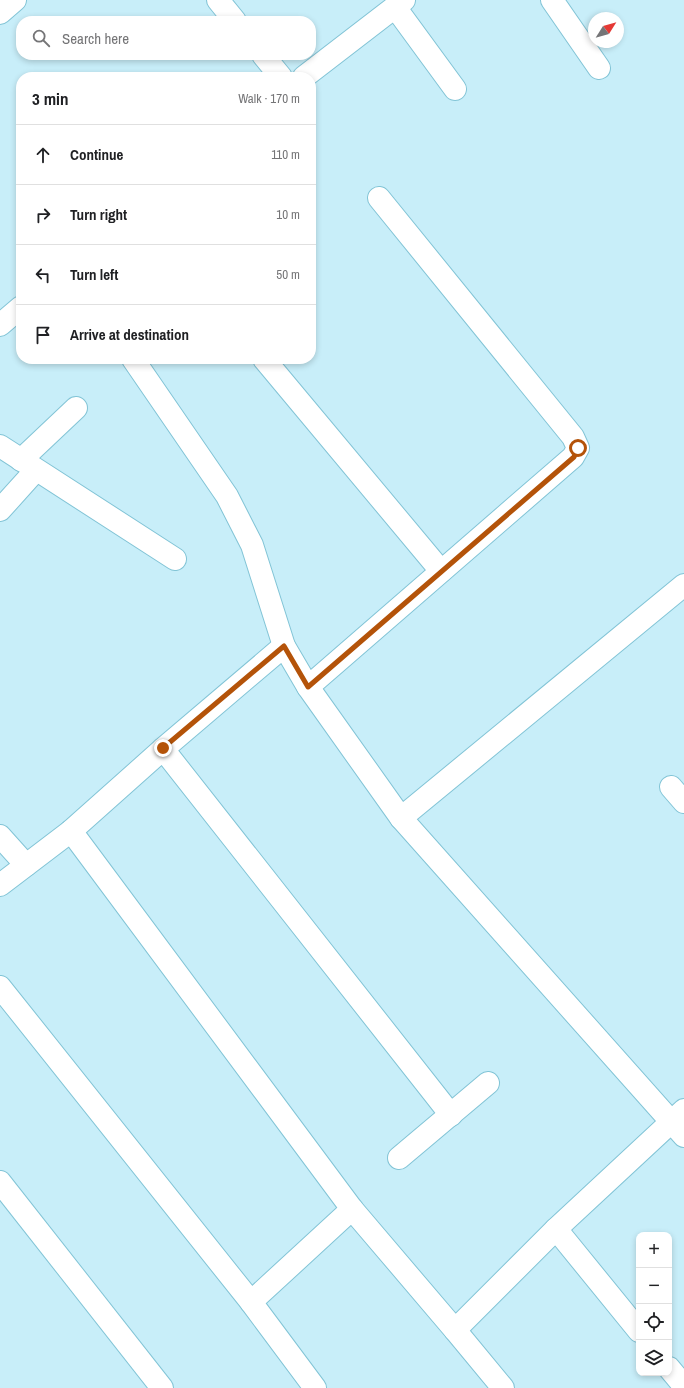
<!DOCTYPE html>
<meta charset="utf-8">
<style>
:root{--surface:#fff;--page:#f2f2f2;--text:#202124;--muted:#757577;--line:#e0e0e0}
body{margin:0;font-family:"Archivo Narrow",sans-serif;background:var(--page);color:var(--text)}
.controls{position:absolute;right:12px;bottom:12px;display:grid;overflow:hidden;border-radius:8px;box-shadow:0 2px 6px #0003}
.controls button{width:36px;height:36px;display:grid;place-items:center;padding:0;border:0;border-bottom:1px solid var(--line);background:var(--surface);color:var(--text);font:20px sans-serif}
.compass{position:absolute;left:588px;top:12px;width:36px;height:36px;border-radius:50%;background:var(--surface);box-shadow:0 2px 6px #0003;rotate:53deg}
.stop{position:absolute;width:12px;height:12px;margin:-9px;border:3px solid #b45309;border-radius:50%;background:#fff}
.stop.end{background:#b45309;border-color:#fff;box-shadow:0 1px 4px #0008}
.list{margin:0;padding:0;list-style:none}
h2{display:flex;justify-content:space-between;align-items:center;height:52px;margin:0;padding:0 16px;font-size:17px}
h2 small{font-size:13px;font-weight:400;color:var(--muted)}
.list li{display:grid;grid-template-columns:26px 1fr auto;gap:12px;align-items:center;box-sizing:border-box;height:60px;padding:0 16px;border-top:1px solid var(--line)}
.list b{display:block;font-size:15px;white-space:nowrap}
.list em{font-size:13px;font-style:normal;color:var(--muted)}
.icon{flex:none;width:22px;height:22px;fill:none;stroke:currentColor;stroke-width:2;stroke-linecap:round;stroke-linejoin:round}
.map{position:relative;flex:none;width:684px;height:1388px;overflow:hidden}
.search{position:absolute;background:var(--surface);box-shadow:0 2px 6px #0003;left:16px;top:16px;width:300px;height:44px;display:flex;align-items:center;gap:10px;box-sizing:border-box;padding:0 14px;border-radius:16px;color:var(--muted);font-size:15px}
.panel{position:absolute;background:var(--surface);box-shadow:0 2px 6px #0003;left:16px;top:72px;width:300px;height:292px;border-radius:16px}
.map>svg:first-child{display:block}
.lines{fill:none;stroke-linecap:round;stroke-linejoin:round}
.minor-casing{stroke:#82c4d6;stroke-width:24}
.tertiary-casing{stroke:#82c4d6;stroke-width:24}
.minor{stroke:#fff;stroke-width:22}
.tertiary{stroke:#fff;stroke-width:22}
.route{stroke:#b45309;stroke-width:5}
</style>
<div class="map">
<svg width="684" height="1388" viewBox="0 0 684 1388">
<rect width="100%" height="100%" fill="#c8eef9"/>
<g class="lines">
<defs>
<g id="minor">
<path d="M218,0L235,21"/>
<path d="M552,0L599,68"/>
<path d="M395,7L455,89"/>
<path d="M0,13L15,0"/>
<path d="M263,55L281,77"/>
<path d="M133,359L227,496L252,545L284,646L308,687L401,818L684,1136"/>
<path d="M264,359L441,571"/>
<path d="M0,446L175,559"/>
<path d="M21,460L76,408"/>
<path d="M0,510L36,470"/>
<path d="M308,687L573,457L578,448L573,437L379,198"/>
<path d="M163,749L451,1115"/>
<path d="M671,787L684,802"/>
<path d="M401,818L684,585"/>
<path d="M71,831L352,1209L455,1330L556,1229L684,1110"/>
<path d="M0,836L26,865"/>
<path d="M0,885L71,831L163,749L284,646"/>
<path d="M0,987L251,1302L315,1388"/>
<path d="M399,1158L488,1083"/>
<path d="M0,1182L162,1388"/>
<path d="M556,1229L639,1331"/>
<path d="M251,1302L352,1209"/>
<path d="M455,1330L503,1388"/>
<path d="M669,1368L684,1386"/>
</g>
<g id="tertiary">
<path d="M304,77L404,0"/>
<path d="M0,325L21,307"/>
</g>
</defs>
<use href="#minor" class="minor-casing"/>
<use href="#tertiary" class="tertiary-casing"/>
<use href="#minor" class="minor"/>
<use href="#tertiary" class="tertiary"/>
</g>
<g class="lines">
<path class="route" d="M163,748L284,646L308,687L574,457L578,448"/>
</g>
</svg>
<div class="controls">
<button>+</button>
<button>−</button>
<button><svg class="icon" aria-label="locate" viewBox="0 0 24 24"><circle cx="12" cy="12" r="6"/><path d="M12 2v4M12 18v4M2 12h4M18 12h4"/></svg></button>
<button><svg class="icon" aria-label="layers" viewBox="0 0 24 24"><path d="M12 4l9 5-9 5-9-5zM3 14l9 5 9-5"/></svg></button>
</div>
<svg class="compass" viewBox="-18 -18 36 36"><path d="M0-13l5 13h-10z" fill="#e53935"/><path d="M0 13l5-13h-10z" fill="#757577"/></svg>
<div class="stop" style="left:578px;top:448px"></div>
<div class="stop end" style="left:163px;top:748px"></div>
<div class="search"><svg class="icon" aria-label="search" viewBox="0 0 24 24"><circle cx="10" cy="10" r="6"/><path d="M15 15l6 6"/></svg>Search here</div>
<section class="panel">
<h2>3 min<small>Walk · 170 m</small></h2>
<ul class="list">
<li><svg class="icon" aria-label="ahead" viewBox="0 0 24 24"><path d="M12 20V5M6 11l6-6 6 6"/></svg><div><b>Continue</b></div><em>110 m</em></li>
<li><svg class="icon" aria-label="right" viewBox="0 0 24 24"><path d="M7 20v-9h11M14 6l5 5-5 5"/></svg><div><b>Turn right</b></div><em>10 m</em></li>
<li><svg class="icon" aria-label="left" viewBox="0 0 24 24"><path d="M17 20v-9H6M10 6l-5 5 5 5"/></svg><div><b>Turn left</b></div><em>50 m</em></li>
<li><svg class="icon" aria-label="arrive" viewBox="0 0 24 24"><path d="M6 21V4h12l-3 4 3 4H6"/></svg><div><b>Arrive at destination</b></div></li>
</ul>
</section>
</div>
